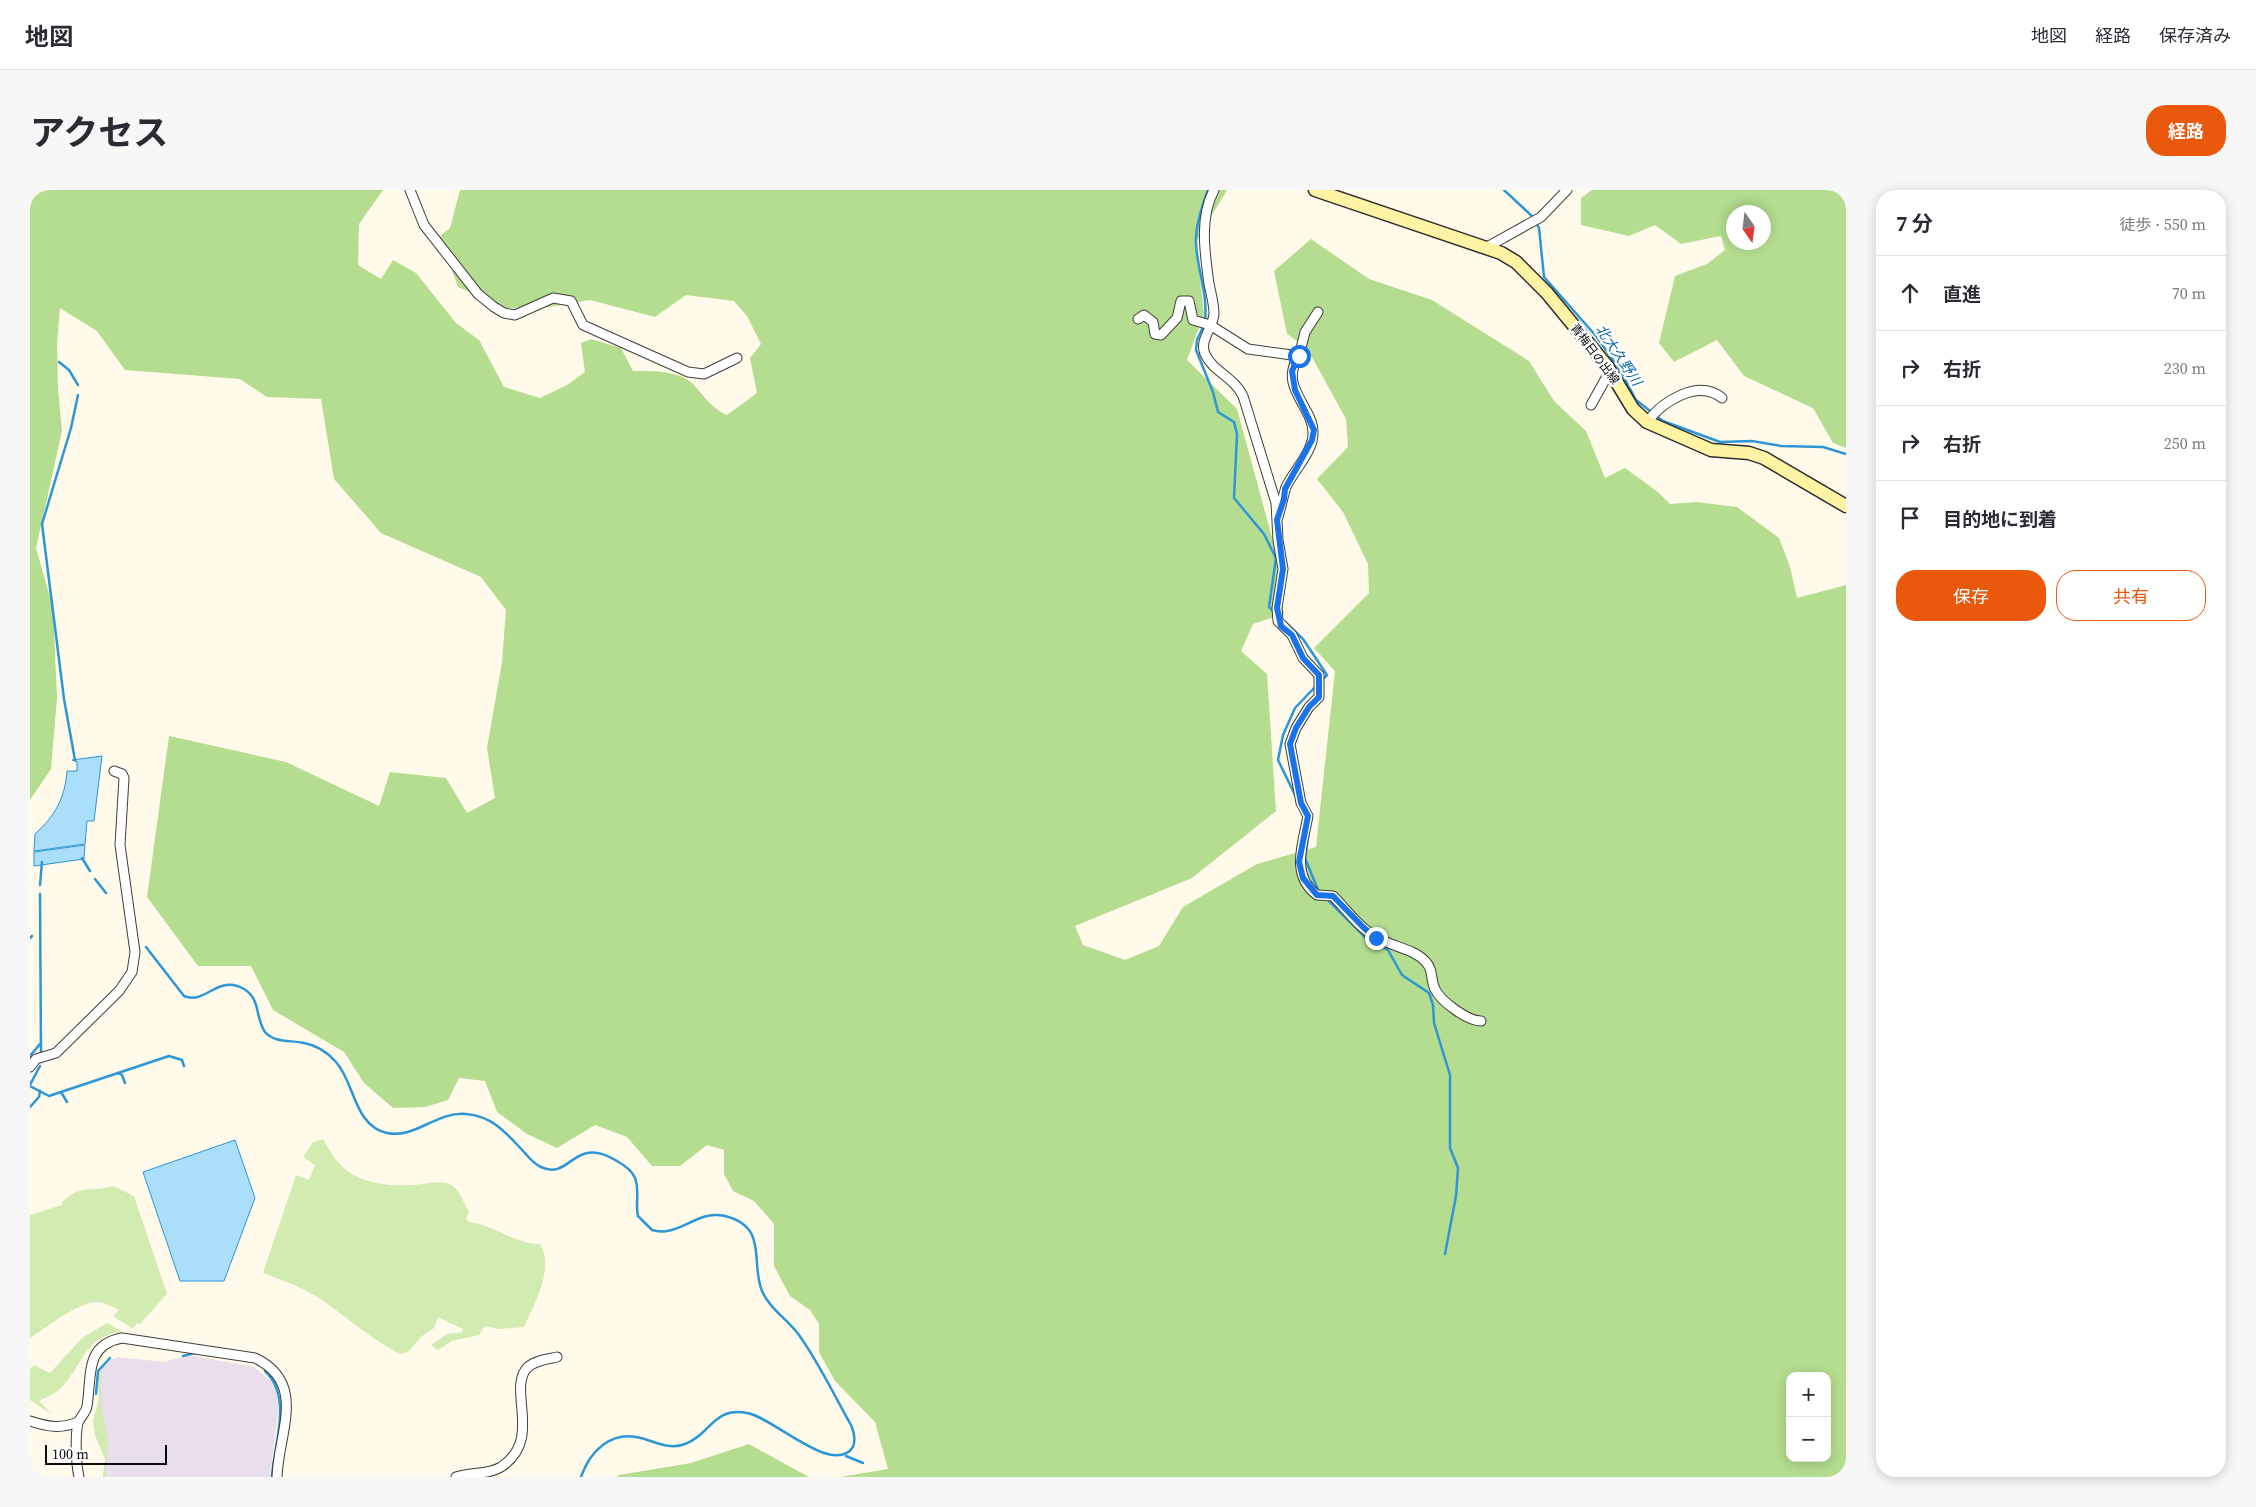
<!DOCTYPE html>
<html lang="ja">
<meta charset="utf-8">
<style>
:root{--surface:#fff;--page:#f7f7f7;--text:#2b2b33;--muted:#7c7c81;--line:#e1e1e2;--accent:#ea580c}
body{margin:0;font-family:"Source Serif 4","Noto Sans JP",serif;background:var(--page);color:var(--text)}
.controls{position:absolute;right:15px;bottom:15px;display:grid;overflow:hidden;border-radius:10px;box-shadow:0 2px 12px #0003}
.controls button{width:45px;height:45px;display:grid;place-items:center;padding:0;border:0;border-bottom:1px solid var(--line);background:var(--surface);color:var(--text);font:25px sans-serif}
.compass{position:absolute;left:1696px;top:15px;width:45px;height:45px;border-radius:50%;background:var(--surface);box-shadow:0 2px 12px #0003;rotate:166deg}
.scale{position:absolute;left:15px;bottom:12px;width:122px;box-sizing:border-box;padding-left:5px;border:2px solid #0b0b0b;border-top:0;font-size:14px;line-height:18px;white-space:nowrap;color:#0b0b0b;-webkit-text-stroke:4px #fff;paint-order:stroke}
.stop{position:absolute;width:15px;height:15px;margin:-11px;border:4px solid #1a73e8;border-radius:50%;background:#fff}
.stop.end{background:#1a73e8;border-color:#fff;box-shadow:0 1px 5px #0008}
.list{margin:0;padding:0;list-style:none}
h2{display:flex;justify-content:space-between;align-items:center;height:65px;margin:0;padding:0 20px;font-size:21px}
h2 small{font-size:16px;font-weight:400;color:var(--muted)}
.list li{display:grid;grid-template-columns:32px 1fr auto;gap:15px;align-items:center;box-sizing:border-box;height:75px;padding:0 20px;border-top:1px solid var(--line)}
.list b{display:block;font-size:19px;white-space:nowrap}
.list em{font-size:16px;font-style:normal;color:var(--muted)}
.actions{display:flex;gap:10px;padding:15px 20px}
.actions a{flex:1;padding:11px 0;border:1px solid var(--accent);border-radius:20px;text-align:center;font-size:18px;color:var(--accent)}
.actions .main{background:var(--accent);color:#fff}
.icon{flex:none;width:28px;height:28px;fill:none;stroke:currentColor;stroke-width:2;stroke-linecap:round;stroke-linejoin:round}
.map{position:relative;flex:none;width:1816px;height:1287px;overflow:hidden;border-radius:20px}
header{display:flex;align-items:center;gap:30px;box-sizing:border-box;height:70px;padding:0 25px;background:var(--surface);border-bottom:1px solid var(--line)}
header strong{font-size:24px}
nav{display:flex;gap:28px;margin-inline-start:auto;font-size:18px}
.intro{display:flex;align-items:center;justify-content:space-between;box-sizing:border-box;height:120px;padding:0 30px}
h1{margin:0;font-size:35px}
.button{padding:12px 22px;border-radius:20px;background:var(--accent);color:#fff;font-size:18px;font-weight:700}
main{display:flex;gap:30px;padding:0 30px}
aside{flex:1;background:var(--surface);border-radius:20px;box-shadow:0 2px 12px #0003}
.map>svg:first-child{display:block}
.industrial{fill:#e9deeb}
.green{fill:#d1ebb1}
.forest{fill:#b4dd8f;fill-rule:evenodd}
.water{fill:#aadefa;stroke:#2c96d6}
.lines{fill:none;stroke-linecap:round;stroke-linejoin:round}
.stream{stroke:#2c96d6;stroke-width:2.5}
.street-casing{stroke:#3e3e3e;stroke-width:11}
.secondary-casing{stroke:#2d2d2d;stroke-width:15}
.street{stroke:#fff;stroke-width:9}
.secondary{stroke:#fff3a4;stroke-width:12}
.route{stroke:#1a73e8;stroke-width:6}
.labels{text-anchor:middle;stroke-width:5;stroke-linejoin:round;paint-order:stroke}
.street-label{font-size:12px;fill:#0b0b0b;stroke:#fff}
.water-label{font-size:14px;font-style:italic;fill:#0d66a4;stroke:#fff}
</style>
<header>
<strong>地図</strong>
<nav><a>地図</a><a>経路</a><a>保存済み</a></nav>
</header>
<div class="intro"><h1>アクセス</h1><a class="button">経路</a></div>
<main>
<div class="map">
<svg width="1816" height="1287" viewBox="0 0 1816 1287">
<rect width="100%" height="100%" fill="#fffae9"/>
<path class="industrial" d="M159,1165L224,1177L242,1192L247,1205L248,1220L240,1287H73L75,1269L65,1245L63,1231L69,1209L68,1186L71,1178L78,1171L88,1167L134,1172Z"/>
<g class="green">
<path d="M293,949C299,960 306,972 316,980C336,996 368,997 393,994C403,993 414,990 423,996C431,1002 433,1013 439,1021L436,1029L439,1032C464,1035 485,1054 510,1054C525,1079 504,1114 494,1137L469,1139L455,1136L449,1145L422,1151L408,1160L401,1155L417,1144L432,1142L433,1139L408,1127L404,1138L392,1146L378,1162L370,1164C343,1150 320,1130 296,1113C278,1099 254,1091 233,1083L266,985L279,990L285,975L273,967L283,952Z"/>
<path d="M83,996L104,1006L137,1104L110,1134L107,1133L103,1139L83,1126L89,1120C82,1117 74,1112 67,1112C48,1112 16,1138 0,1148V1025L32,1015V1012C53,993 60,1003 83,996Z"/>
<path d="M77,1133L93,1142C55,1144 53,1176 30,1199C24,1204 16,1207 9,1211L23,1225L0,1210V1179L4,1175L20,1183L53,1147Z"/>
<path d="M71,1178V1214L78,1250L76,1287H73L75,1269L65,1245L63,1231L69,1209L68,1186Z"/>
</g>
<g class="forest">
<path d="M0,0H353L329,34L328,75L351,89L363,70L386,83L426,133L449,150L474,197L510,208L537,195L555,182L551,153L561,149L591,158L603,181C622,181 648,180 663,194C674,206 682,219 697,225L727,203L720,168L731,154L717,126L704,111L656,105L625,127L560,110L519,117L477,118L428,97L410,46L420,38L430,0H1197L1166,52L1174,124L1157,170L1207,219L1243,351L1254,424L1223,434L1211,461L1237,484L1246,621L1162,688L1045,736L1053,755L1095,770L1129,756L1153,717L1227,674L1286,657L1305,481L1284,458L1339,403L1338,374L1313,322L1287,289L1318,257L1316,229L1277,158L1257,144L1244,81L1281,49L1339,89L1402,110L1499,171L1524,211L1556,241L1575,288L1595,278L1628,302L1640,314L1666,312L1707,317L1749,348L1760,377L1767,408L1816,395V1287H810L858,1279L845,1232L805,1191L789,1162V1134L780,1120L760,1106L744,1076V1034L724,1011L703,1001L694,984V960L677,955L650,976H622L597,947L565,935L527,958L497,944L467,922L455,891L429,888L418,910L395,917L363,918L334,893L314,862L243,820L221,776H168L117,707L139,546L256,572L349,616L360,582L416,588L437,623L465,608L457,558L472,472L476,420L451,387L351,343L304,289L291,209L237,207L210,189L95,180L67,141L30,118L27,153L28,199L32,241L6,358L23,418L27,508L21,579L0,610ZM1760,1186H1797V1268H1760Z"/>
<path d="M1562,0H1816V258L1803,253L1783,218L1714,186L1687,150L1644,172L1629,153L1645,86L1677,74L1695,60L1691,46L1651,54L1625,35L1599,46L1551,35V8ZM1704,22H1734V52H1704Z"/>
<path d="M719,1254L779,1287H587L589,1285L661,1273Z"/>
</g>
<g class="water">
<path d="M72,566L64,631H57L55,654L4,661L5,644C25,626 35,608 37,581H47V572L42,570Z"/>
<path d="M55,655L54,669L4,676V662Z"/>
<path d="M205,950L225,1008L194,1091H150L113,982Z"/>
</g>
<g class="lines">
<g class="stream">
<path d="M1474,0L1503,27L1509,38L1514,87L1566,146L1590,180L1606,210L1633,231L1690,252L1722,251L1751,256L1793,257L1816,264"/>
<path d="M1175,130C1178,104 1167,79 1166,53C1165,36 1172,16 1178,0"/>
<path d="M1174,135L1167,150L1166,160L1183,202L1188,222L1204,232L1207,244L1204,308L1234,344L1246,368L1239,417L1245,423"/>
<path d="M29,172L39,180L48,195"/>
<path d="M1255,432L1273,449L1297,485L1292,490"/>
<path d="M45,570L34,509L12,334L41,238L48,205"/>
<path d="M1267,609L1248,570L1253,545L1265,518L1286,496"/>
<path d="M1279,641L1275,668L1288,700"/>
<path d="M52,668L60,681"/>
<path d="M65,689L76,703"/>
<path d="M10,695L12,672"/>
<path d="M10,704L11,861"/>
<path d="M1297,709L1337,749L1358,760L1372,785L1399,803L1403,815L1404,833L1420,885V958L1428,978L1426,1006L1415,1064"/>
<path d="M0,748L2,746"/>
<path d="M116,757L154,806C176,815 187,784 214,799C231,809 225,828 235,842C244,853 261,850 274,853C286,855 298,863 306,872C325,893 324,936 357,943C385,949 407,921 436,924C463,926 477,944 494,962C499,968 504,974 511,977C541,991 543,944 587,971C594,975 602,980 605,988C610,1000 605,1014 608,1026L622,1040C648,1048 668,1019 695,1026C739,1037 720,1072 732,1101C739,1118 758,1130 769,1145C789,1173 804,1205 821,1235C824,1242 826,1249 823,1257C803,1287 743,1227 717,1223C684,1216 680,1245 655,1254C640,1260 626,1252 611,1248C581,1240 560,1261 551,1287"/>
<path d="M0,866L10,854"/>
<path d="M88,883L92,885L95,893"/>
<path d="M0,895L10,876"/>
<path d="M0,896L19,906L139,866L152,870L154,876"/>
<path d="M31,902L37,912"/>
<path d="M0,917L9,907L10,901"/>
<path d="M153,1166L165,1163"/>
<path d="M235,1181C263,1207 244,1254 242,1287"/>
<path d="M66,1204L68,1181L80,1168"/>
<path d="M816,1266L833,1273"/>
</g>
<defs>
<g id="street">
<path d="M380,0L394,35L448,104L464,117L474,123L485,125L523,108L541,111L553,135L658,182L674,184L707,168"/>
<path d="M1184,0C1169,28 1175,64 1179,94C1181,103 1184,114 1184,124C1183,138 1169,150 1175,164C1183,182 1204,187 1213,206L1246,313L1248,350L1253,379L1247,418L1248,431L1262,445L1273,468L1289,485V507L1279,517L1266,538L1260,554L1271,613L1278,626C1273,653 1260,685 1287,705L1303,706C1317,720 1330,739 1348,748C1363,757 1384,759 1395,771C1404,780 1400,789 1405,799C1411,812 1438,831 1451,831"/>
<path d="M1457,57L1511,27L1537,0"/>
<path d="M1108,129L1114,125L1123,132L1125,144L1131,145L1147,128L1151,111H1159L1163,130L1180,135L1218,159L1269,166L1275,142L1288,122"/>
<path d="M1561,215L1580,181"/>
<path d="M1617,232C1632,212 1668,188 1692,208"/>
<path d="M1248,327C1251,318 1253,306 1256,297C1264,280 1284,261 1283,242C1283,217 1248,196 1269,166"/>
<path d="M0,877L6,869L26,863L89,801L102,782L105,762L90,655L94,588L92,584L84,581"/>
<path d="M0,1231C18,1237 31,1239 48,1232"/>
<path d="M49,1287C46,1274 45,1246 48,1233C50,1227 56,1223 57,1216C62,1187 54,1155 92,1148L225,1168C278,1193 248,1244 247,1287"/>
<path d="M426,1287C440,1282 458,1285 471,1277C514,1249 476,1198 498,1177C506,1170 518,1169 527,1167"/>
</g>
<path id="secondary" d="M1285,0L1471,63L1486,72L1517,103L1577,176L1603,219L1617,232L1681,260L1719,263L1734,268L1816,316"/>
</defs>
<use href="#street" class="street-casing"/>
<use href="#secondary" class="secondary-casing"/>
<use href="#street" class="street"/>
<use href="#secondary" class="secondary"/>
</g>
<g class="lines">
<path class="route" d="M1269,166L1262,181L1265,200L1284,240L1282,250L1255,299L1254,309L1247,330L1253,379L1247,418L1251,436L1262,445L1273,468L1289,485V507L1279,517L1266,538L1260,554L1271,613L1278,626L1269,672L1273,688L1287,705L1303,706L1334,738L1346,748"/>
</g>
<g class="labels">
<g class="street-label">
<text transform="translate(1565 164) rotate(53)" y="4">青梅日の出線</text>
</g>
<g class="water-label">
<text transform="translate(1589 165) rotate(56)" y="5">北大久野川</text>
</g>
</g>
</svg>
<div class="controls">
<button>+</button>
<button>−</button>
</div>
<svg class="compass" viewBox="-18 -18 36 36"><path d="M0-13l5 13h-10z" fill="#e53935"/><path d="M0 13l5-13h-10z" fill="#7c7c81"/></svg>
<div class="scale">100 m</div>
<div class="stop" style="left:1269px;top:166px"></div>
<div class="stop end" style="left:1346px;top:748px"></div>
</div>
<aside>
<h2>7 分<small>徒歩 · 550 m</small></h2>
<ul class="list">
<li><svg class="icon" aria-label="ahead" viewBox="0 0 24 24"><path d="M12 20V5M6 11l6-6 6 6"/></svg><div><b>直進</b></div><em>70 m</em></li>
<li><svg class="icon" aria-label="right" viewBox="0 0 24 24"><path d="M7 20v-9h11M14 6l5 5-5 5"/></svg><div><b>右折</b></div><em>230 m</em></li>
<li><svg class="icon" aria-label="right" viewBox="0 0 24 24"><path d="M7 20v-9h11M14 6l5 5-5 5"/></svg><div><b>右折</b></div><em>250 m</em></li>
<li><svg class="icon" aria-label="arrive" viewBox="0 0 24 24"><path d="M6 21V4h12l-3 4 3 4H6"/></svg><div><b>目的地に到着</b></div></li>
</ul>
<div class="actions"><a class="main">保存</a><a>共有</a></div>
</aside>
</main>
